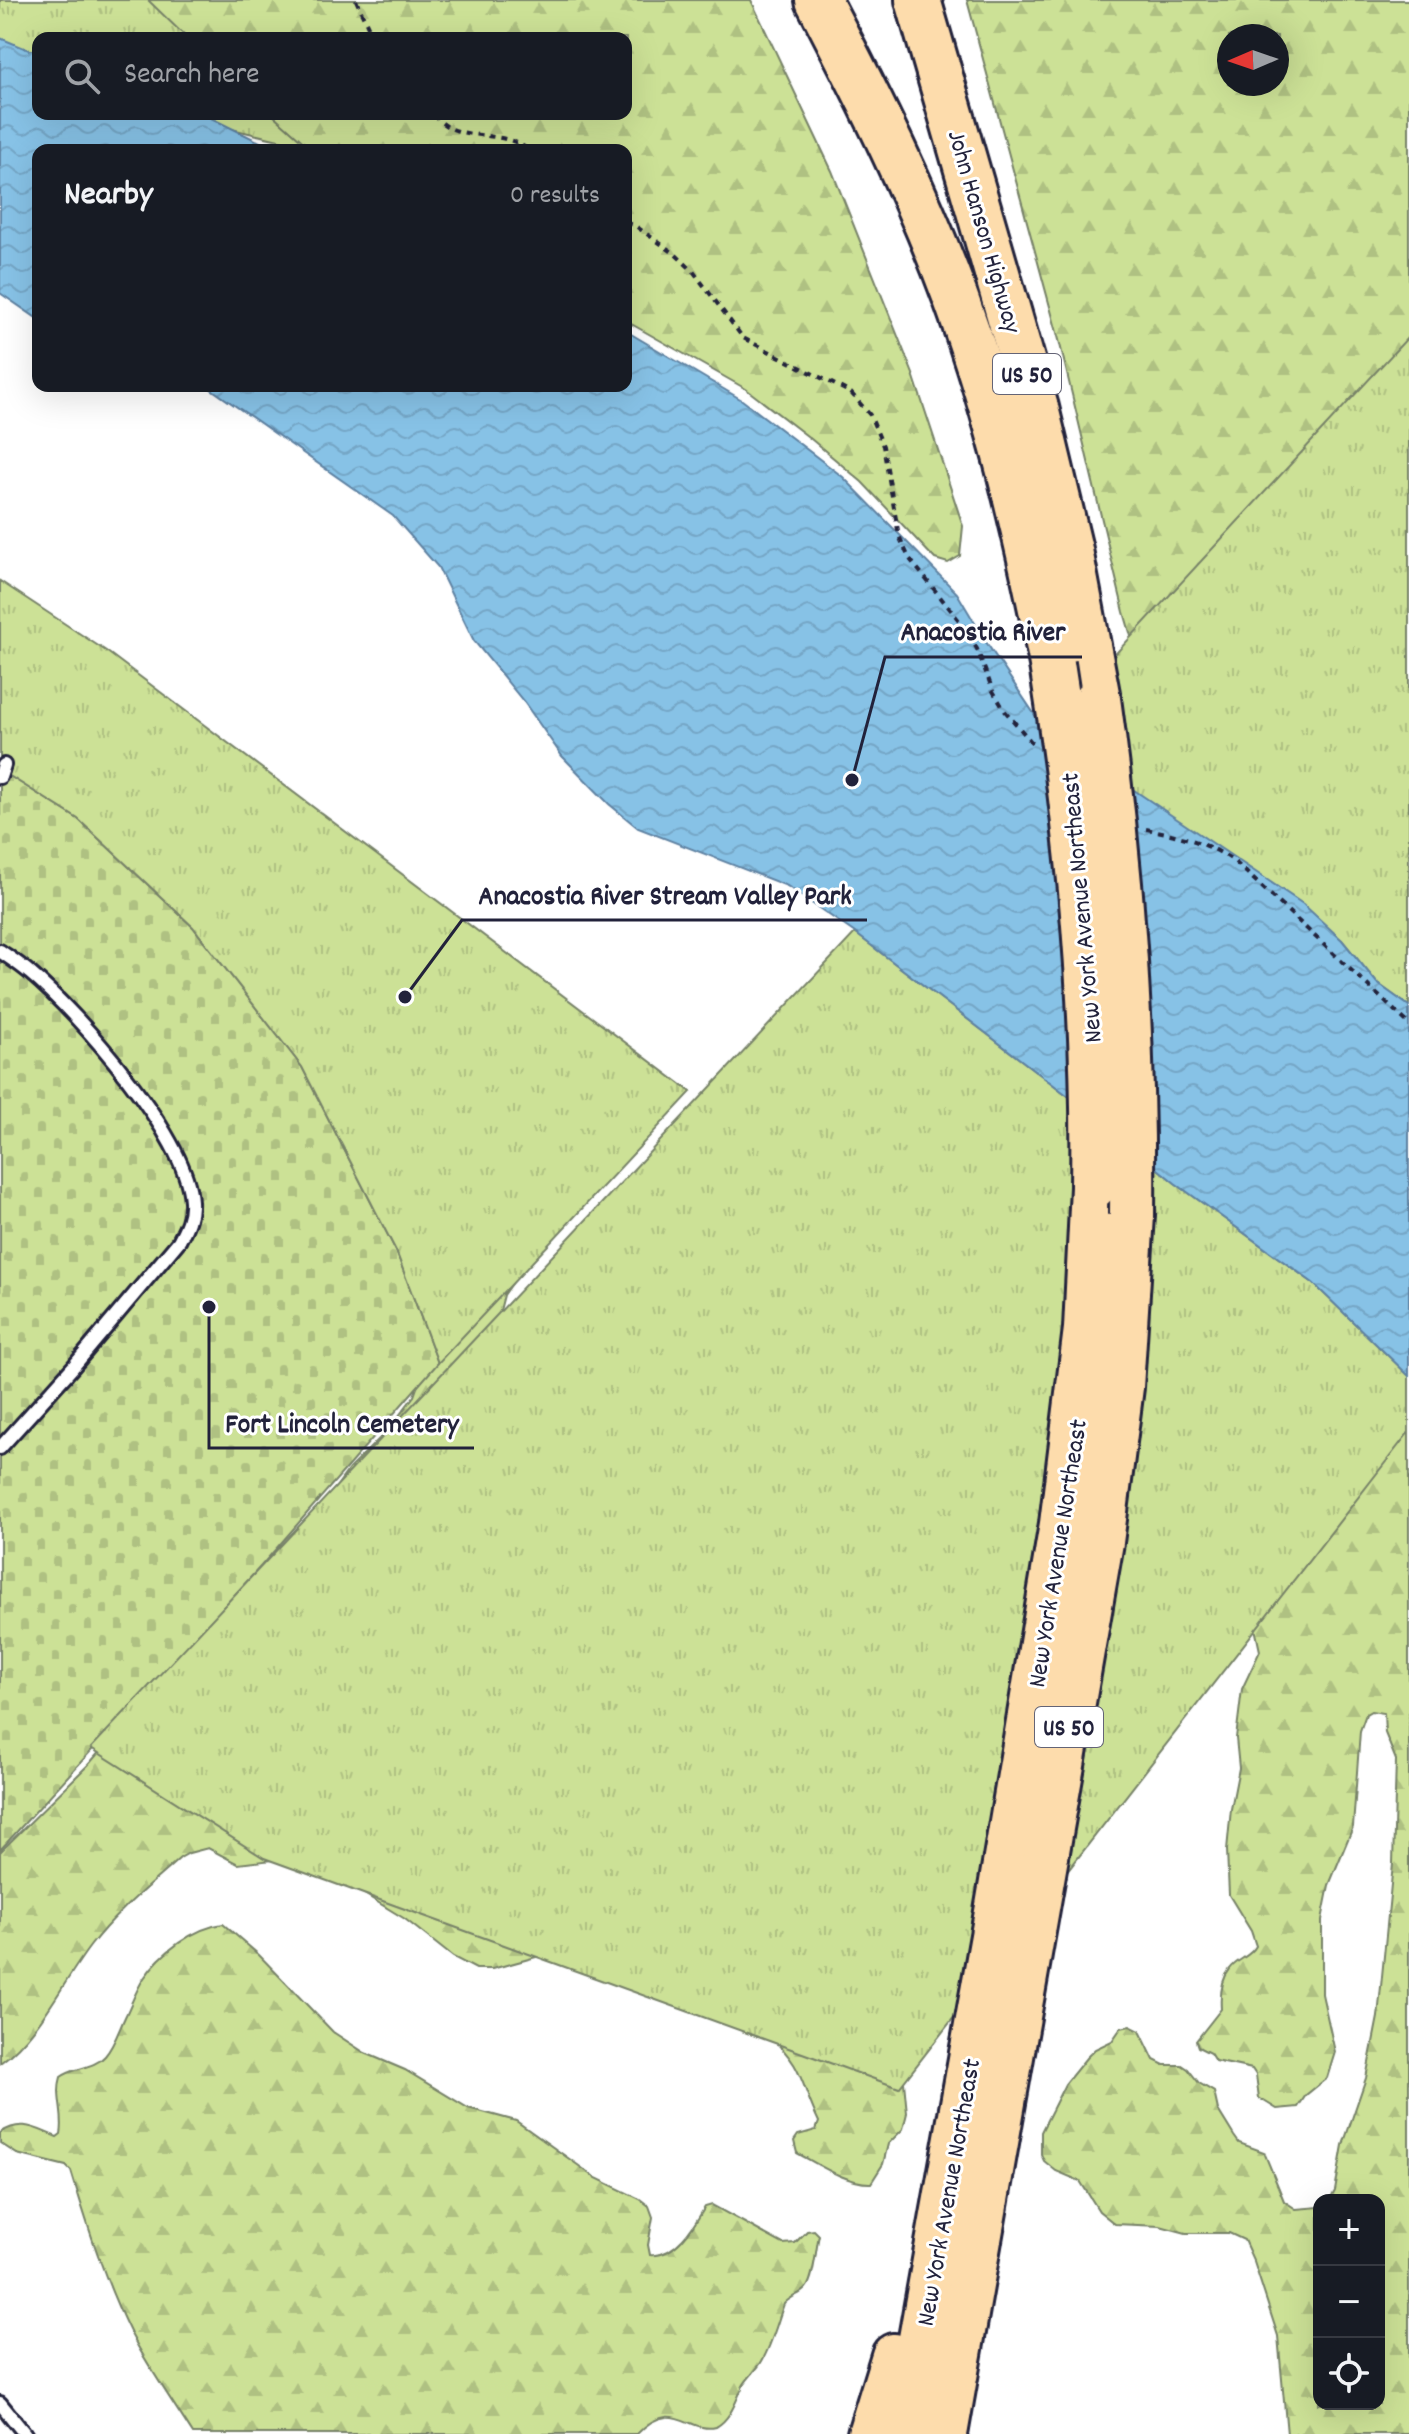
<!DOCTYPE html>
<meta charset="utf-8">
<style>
:root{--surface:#171b24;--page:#20242c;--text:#f1f3f6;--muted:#9ea1a6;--line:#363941}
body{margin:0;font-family:Dekko,sans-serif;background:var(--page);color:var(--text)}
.controls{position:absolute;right:24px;bottom:24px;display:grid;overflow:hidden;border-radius:16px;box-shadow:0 8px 32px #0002}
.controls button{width:72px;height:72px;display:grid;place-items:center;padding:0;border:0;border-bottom:2px solid var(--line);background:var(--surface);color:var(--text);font:40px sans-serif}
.compass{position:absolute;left:1217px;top:24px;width:72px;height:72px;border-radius:50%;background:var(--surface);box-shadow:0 8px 32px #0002;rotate:268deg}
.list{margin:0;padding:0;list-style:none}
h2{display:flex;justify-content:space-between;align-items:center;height:104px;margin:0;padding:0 32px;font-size:34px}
h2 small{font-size:26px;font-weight:400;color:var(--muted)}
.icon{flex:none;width:44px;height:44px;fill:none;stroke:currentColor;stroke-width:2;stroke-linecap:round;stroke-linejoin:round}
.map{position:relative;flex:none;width:1409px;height:2434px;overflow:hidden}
.search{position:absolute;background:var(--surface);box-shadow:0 8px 32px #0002;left:32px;top:32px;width:600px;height:88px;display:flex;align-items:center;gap:20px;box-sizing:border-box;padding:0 28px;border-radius:16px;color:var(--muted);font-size:30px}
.panel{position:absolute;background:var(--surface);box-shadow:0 8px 32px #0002;left:32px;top:144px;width:600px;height:248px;border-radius:16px}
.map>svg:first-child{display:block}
.forest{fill:url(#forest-firs);stroke:#778268;stroke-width:2;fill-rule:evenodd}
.cemetery{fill:url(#cemetery-stones);stroke:#778268;stroke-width:2}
.park{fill:url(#park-tufts);stroke:#778268;stroke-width:2}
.water{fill:url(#water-waves);stroke:#5f82a2;stroke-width:2}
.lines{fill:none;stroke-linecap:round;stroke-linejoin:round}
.service-casing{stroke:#22223b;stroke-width:18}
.motorway-casing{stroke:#22223b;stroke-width:50}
.path{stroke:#22223b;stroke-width:4;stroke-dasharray:6 6;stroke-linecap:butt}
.service{stroke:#fff;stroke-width:12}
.motorway{stroke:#fddcac;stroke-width:44}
.motorway-bridge-casing{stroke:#22223b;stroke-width:50;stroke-linecap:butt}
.motorway-bridge{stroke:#fddcac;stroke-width:44}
.labels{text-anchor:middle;stroke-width:6;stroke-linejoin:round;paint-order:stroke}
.shield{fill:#fff;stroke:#646476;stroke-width:2}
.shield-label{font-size:24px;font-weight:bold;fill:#22223b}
.street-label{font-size:26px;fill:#22223b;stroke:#fff}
.leader{fill:none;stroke:#22223b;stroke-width:3}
.callout-dot{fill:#22223b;stroke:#fff;stroke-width:3}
.callout-label{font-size:28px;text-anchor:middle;font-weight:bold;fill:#22223b;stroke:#fff;stroke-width:6;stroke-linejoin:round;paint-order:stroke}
</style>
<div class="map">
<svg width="1409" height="2434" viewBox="0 0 1409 2434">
<defs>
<pattern id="forest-firs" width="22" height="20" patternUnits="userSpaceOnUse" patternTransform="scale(2)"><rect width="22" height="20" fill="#cce196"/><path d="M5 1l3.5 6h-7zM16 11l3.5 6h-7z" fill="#afc182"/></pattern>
<pattern id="cemetery-stones" width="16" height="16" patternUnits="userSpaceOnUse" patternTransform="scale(2)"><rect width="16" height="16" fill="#cce196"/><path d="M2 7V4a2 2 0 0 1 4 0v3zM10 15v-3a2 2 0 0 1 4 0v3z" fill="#afc182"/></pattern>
<pattern id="park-tufts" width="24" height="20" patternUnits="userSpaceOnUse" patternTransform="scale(2)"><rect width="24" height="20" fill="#cce196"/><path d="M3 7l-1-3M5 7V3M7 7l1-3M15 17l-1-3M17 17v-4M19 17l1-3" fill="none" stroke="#afc182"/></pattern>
<pattern id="water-waves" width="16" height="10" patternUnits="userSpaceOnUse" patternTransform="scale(2)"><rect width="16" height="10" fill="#87c2e6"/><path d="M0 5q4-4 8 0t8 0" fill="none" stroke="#74a6c6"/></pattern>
</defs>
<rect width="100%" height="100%" fill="#fff"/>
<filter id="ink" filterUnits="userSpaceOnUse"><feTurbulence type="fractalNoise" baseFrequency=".0125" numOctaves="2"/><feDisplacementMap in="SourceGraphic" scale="16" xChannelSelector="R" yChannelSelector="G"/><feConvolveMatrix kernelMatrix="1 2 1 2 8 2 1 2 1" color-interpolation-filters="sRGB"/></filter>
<g filter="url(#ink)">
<g class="forest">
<path d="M78,0H751L832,171L913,374L963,526L960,556L948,563L935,559L862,482L811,439L746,389L626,321V150H304L226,114H626V38H72Z"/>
<path d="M967,0H1409V1006L1303,904L1140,667L1124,612L1059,340ZM1229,36H1277V84H1229Z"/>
<path d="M561,1214L504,1295L487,1361L903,2072L907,2113L903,2129L888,2144L883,2164L871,2183C847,2184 818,2164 797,2153L794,2141L798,2135L816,2130L819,2122C801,2086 804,2066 770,2037L544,1957H536L492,1969H476L453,1957L405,1919L333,1875L272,1860L238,1864L208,1848L189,1853L180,1858C149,1886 116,1912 91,1945C61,1984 41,2033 0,2063V1852L89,1764L158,1684L307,1528L349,1469L388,1430L414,1396L420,1379L416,1370Z"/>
<path d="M1409,1376V2434H1287L1278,2336L1254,2262L1244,2240L1229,2233H1186L1160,2226L1115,2224L1099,2211L1080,2181L1056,2171L1044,2161L1041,2154V2132L1065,2084L1086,2058L1095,2049L1112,2041L1121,2028L1130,2026L1140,2031L1154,2060L1164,2065H1182L1188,2069L1199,2083L1214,2092L1218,2110L1234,2136L1239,2143L1264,2152L1284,2201L1296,2209L1319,2207V2404H1379V2200H1330L1335,2191L1343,2145L1366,2078L1378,2017L1393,1864L1396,1760L1385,1733L1384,1713L1371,1711L1366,1714L1360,1731L1353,1827L1329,1885L1322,1920V1994L1335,2052L1327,2078L1306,2095L1298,2107L1277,2109L1259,2098L1256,2075L1252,2069L1215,2061L1210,2053L1198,2047L1196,2041L1221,2009C1220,1995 1221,1980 1230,1969C1237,1959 1250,1957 1256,1946L1251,1931L1229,1895L1227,1850L1231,1809L1239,1768L1236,1738L1242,1689L1260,1651L1255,1628Z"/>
<path d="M223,1924L259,1955L333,2032L365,2053L405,2070L468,2108L516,2121L596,2178L640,2199L649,2206L653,2217L648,2245L650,2255C675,2258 694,2226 705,2207L712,2205L783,2244L795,2243L807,2231L814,2230L819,2235C816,2247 814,2280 806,2288C800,2295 791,2296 784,2304C777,2323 772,2344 762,2361C757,2370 748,2377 743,2386C736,2400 731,2419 716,2427C689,2434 673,2396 637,2434H193C172,2401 149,2368 131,2334C105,2282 88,2227 71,2171L66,2166L17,2154L0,2143V2133C22,2119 34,2128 57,2137L61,2134C65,2115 55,2096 61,2077C74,2067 94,2069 105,2056C114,2046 119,2030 125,2017C131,2005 136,1990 144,1978C161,1953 193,1928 223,1924Z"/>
</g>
<path class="cemetery" d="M0,770L78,819L193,927L302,1067L396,1251L438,1363L261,1566L0,1850Z"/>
<g class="park">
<path d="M0,0H148L187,38H38V85L0,77Z"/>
<path d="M167,114H272L309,147Z"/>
<path d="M1409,336V1006L1377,983L1342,940L1045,730Z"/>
<path d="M0,581L106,651L691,1092L438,1363L396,1251L302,1067L193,927L78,819L0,770Z"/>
<path d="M855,933L1080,1105L1175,1183L1313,1283L1409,1376V1432L899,2088L264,1858L91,1748Z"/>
</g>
<g class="water">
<path d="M0,38L29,50H38V114H203L276,150H38V319L0,293Z"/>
<path d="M626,331L742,400L843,477L957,593L988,645L1045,730L1303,904L1342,940L1377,983L1409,1006V1376L1313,1283L1175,1183L1080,1105L855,933L787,886L638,828L609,804L562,756L524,702L474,641L438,567L393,516L207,386H626Z"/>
</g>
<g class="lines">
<defs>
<g id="service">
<path d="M0,777L4,765"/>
<path d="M0,951C10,958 21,965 30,973C79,1014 187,1137 191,1201C192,1216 186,1228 179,1241L73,1367L0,1448"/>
<path d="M0,2403L25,2434"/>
</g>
<g id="motorway">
<path d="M818,0C869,98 918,195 956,299C999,417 1028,540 1052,664"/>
<path d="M918,0L1036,408L1070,550L1098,699"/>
<path d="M870,2434L894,2356"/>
<path d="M904,2434L993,1936L1062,1524L1086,1329L1093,1187"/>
<path d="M945,2434L1101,1542L1121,1387L1132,1215"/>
</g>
</defs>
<use href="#service" class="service-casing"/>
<use href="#motorway" class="motorway-casing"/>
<g class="path">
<path d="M356,0L370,31L377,38"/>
<path d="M434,114C454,145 502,127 528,150"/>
<path d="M626,223L634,225L674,253L693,271L743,338L851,393L870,415L883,446L899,536L909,558L962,624L977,649L993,691L1005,711L1033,744"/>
<path d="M1146,829C1179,835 1206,842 1234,861L1409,1024"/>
</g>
<use href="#service" class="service"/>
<use href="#motorway" class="motorway"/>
<defs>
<g id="motorway-bridge">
<path d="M1052,664C1080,838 1096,1011 1093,1187"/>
<path d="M1098,699C1122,871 1134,1042 1132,1215"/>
</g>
</defs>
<use href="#motorway-bridge" class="motorway-bridge-casing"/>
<use href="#motorway-bridge" class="motorway-bridge"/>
</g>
</g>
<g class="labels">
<g class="shield">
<rect x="993" y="354" width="68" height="40" rx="6"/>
<rect x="1035" y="1707" width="68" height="40" rx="6"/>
</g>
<g class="shield-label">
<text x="1027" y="382">US 50</text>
<text x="1069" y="1735">US 50</text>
</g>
<g class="street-label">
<text transform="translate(986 231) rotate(74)" y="9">John Hanson Highway</text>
<text transform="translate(1080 908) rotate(-95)" y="9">New York Avenue Northeast</text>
<text transform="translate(1056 1553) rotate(-81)" y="9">New York Avenue Northeast</text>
<text transform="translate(947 2192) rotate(-80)" y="9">New York Avenue Northeast</text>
</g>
</g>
<path class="leader" d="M852 780L885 657H1082M405 997L462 920H867M209 1307L209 1448H474"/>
<g class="callout-dot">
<circle cx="852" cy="780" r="8"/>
<circle cx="405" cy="997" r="8"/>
<circle cx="209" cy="1307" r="8"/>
</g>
<g class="callout-label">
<text x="983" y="640">Anacostia River</text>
<text x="665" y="904">Anacostia River Stream Valley Park</text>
<text x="342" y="1432">Fort Lincoln Cemetery</text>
</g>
</svg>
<div class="controls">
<button>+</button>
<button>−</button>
<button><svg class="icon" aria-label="locate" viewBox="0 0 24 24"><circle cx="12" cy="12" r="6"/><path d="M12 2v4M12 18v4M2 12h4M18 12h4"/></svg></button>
</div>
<svg class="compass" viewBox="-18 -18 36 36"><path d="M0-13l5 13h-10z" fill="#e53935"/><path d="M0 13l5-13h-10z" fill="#9ea1a6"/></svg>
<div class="search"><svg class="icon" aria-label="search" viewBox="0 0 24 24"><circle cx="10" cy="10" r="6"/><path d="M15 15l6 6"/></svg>Search here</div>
<section class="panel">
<h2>Nearby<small>0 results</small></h2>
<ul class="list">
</ul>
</section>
</div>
